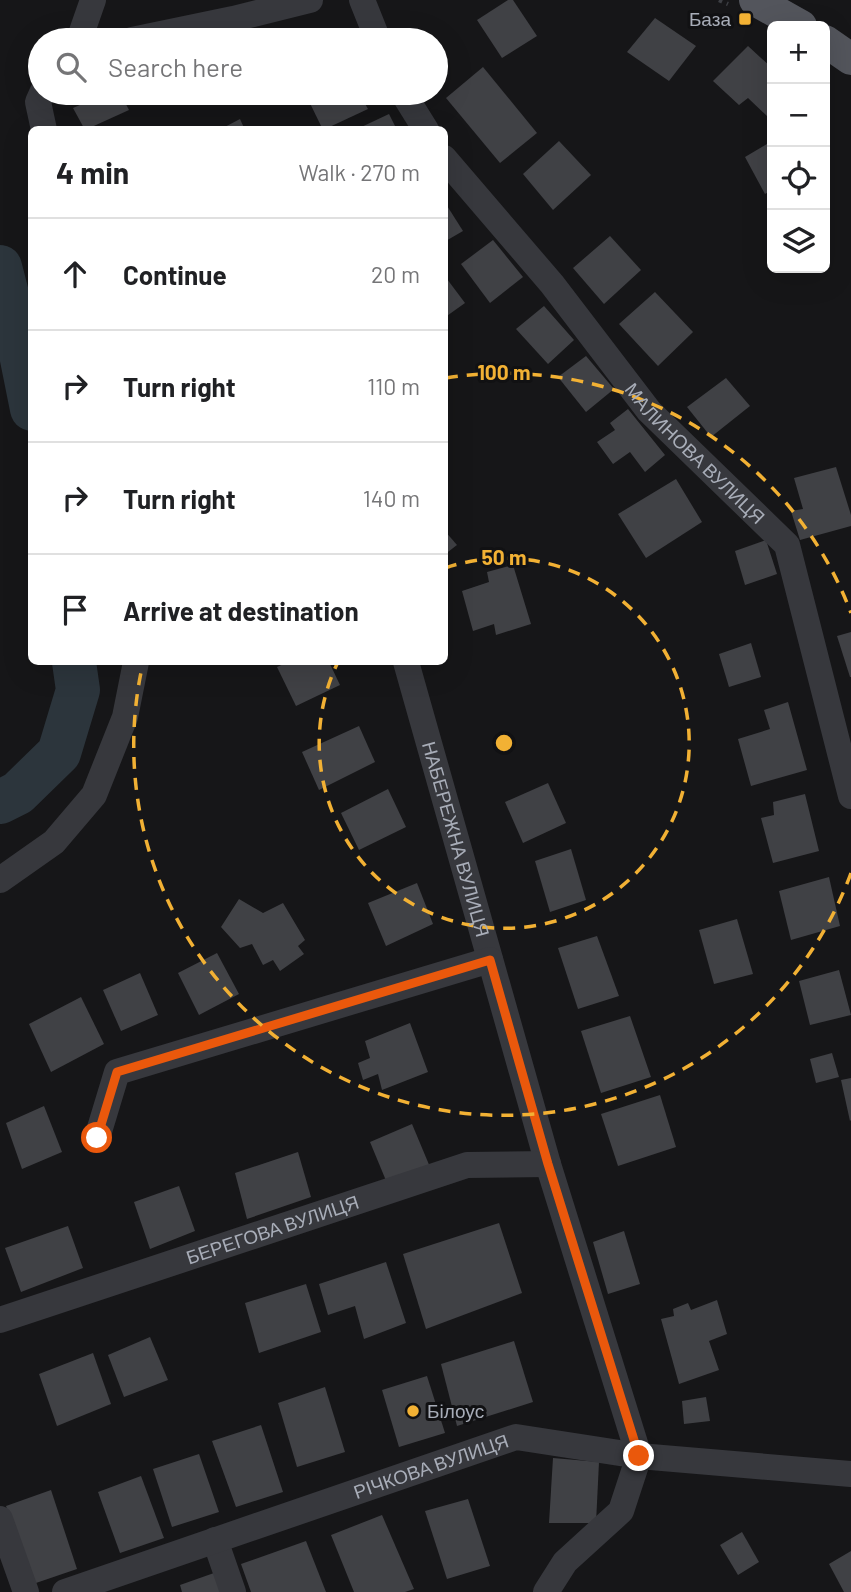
<!DOCTYPE html>
<meta charset="utf-8">
<style>
:root{--surface:#fff;--page:#f2f2f2;--text:#202124;--muted:#757577;--line:#e0e0e0}
body{margin:0;font-family:Barlow,sans-serif;background:var(--page);color:var(--text)}
.controls{position:absolute;right:21px;top:21px;display:grid;overflow:hidden;border-radius:10px;box-shadow:0 7px 28px #0002}
.controls button{width:63px;height:63px;display:grid;place-items:center;padding:0;border:0;border-bottom:2px solid var(--line);background:var(--surface);color:var(--text);font:35px sans-serif}
.stop{position:absolute;width:21px;height:21px;margin:-16px;border:5px solid #ea580c;border-radius:50%;background:#fff}
.stop.end{background:#ea580c;border-color:#fff;box-shadow:0 2px 7px #0008}
.list{margin:0;padding:0;list-style:none}
h2{display:flex;justify-content:space-between;align-items:center;height:91px;margin:0;padding:0 28px;font-size:30px}
h2 small{font-size:23px;font-weight:400;color:var(--muted)}
.list li{display:grid;grid-template-columns:46px 1fr auto;gap:21px;align-items:center;box-sizing:border-box;height:112px;padding:0 28px;border-top:2px solid var(--line)}
.list b{display:block;font-size:26px;white-space:nowrap}
.list em{font-size:23px;font-style:normal;color:var(--muted)}
.icon{flex:none;width:38px;height:38px;fill:none;stroke:currentColor;stroke-width:2;stroke-linecap:round;stroke-linejoin:round}
.map{position:relative;flex:none;width:851px;height:1592px;overflow:hidden}
.search{position:absolute;background:var(--surface);box-shadow:0 7px 28px #0002;left:28px;top:28px;width:420px;height:77px;display:flex;align-items:center;gap:18px;box-sizing:border-box;padding:0 24px;border-radius:38px;color:var(--muted);font-size:26px}
.panel{position:absolute;background:var(--surface);box-shadow:0 7px 28px #0002;left:28px;top:126px;width:420px;height:539px;border-radius:10px}
.map>svg:first-child{display:block}
.lines{fill:none;stroke-linecap:round;stroke-linejoin:round}
.river{stroke:#2c353c;stroke-width:44}
.building{fill:#404145}
.path{stroke:#3d3f44;stroke-width:4.5;stroke-dasharray:3.5 5;stroke-linecap:butt}
.minor{stroke:#37383d;stroke-width:26}
.major{stroke:#53555c;stroke-width:32}
.route{stroke:#ea580c;stroke-width:9}
.ring{fill:none;stroke:#f2b134;stroke-width:3.5;stroke-dasharray:12 9}
.poi-dot{fill:#f2b134;stroke:#111113;stroke-width:2.5}
.labels{text-anchor:middle;stroke-width:6;stroke-linejoin:round;paint-order:stroke}
.poi-label{font-size:19px;fill:#a8adb8;stroke:#111113;text-anchor:end}
.street-label{font-size:19px;fill:#a8adb8;stroke:#111113}
.centre{fill:#f2b134;stroke:#111113;stroke-width:3.5}
.ring-label{font-size:21px;text-anchor:middle;font-weight:bold;fill:#f2b134;stroke:#111113;stroke-width:6;stroke-linejoin:round;paint-order:stroke}
</style>
<div class="map">
<svg width="851" height="1592" viewBox="0 0 851 1592">
<rect width="100%" height="100%" fill="#161618"/>
<g class="lines">
<g class="river">
<path d="M0,267L16,329L32,409"/>
<path d="M0,802L18,793L59,753L78,690L74,662"/>
</g>
</g>
<g class="building">
<path d="M508,0H513L537,36L502,58L477,20Z"/>
<path d="M655,18L696,46L669,81L627,52Z"/>
<path d="M748,46L772,68V111L767,116L748,98L739,105L713,81Z"/>
<path d="M483,67L537,133L500,163L446,98Z"/>
<path d="M107,93H120L129,110L85,130L73,108Z"/>
<path d="M305,93H359L368,109L323,130Z"/>
<path d="M389,114L397,130H355Z"/>
<path d="M240,119L245,130H219Z"/>
<path d="M559,141L591,175L553,210L523,174Z"/>
<path d="M772,141V190L765,194L745,157Z"/>
<path d="M444,201L463,231L444,242Z"/>
<path d="M610,236L641,270L604,304L573,268Z"/>
<path d="M493,240L523,277L490,303L461,264Z"/>
<path d="M444,275L465,303L444,318Z"/>
<path d="M655,292L693,332L658,366L619,324Z"/>
<path d="M544,306L574,340L548,364L516,329Z"/>
<path d="M586,356L614,389L586,412L558,377Z"/>
<path d="M726,378L750,406L711,437L687,407Z"/>
<path d="M628,409L665,455L645,472L630,452L613,464L597,442L615,430L610,423Z"/>
<path d="M836,467L851,515V526L800,540L791,511L803,509L794,478Z"/>
<path d="M676,479L702,522L646,558L618,514Z"/>
<path d="M444,530L457,545L444,555Z"/>
<path d="M766,540L777,574L745,585L735,551Z"/>
<path d="M513,565L531,624L496,635L494,624L473,631L462,591L489,582L487,572Z"/>
<path d="M851,632V677H850L837,636Z"/>
<path d="M751,643L761,677L729,687L719,654Z"/>
<path d="M288,662H329L340,685L296,706L277,667Z"/>
<path d="M788,702L807,770L751,786L738,739L770,729L764,710Z"/>
<path d="M359,726L375,762L319,790L302,752Z"/>
<path d="M548,783L566,823L523,843L505,802Z"/>
<path d="M388,789L406,827L359,850L341,813Z"/>
<path d="M805,794L819,851L773,863L761,818L774,815L773,802Z"/>
<path d="M571,849L586,900L550,912L535,861Z"/>
<path d="M829,877L840,926L791,940L779,891Z"/>
<path d="M417,883L433,924L386,946L368,903Z"/>
<path d="M239,899L263,913L283,903L305,940L298,946L304,954L280,971L273,960L263,965L252,944L240,948L221,927Z"/>
<path d="M737,919L753,974L714,984L699,930Z"/>
<path d="M597,936L619,996L578,1009L558,948Z"/>
<path d="M217,953L239,994L199,1015L178,973Z"/>
<path d="M839,970L851,1015L810,1025L799,981Z"/>
<path d="M140,973L158,1015L121,1031L103,990Z"/>
<path d="M81,997L104,1044L51,1072L29,1024Z"/>
<path d="M630,1016L651,1077L601,1093L581,1031Z"/>
<path d="M410,1023L428,1072L382,1090L378,1074L363,1080L358,1063L370,1058L365,1041Z"/>
<path d="M832,1053L839,1077L816,1083L810,1059Z"/>
<path d="M851,1078V1120L850,1121L841,1080Z"/>
<path d="M660,1095L676,1147L618,1166L601,1114Z"/>
<path d="M44,1106L62,1152L22,1169L6,1123Z"/>
<path d="M412,1124L430,1167L387,1183L370,1142Z"/>
<path d="M298,1152L311,1197L247,1219L235,1173Z"/>
<path d="M179,1186L195,1231L150,1249L134,1202Z"/>
<path d="M499,1223L522,1293L426,1329L403,1254Z"/>
<path d="M68,1226L83,1268L21,1292L5,1248Z"/>
<path d="M624,1231L640,1284L608,1294L593,1242Z"/>
<path d="M386,1262L406,1323L364,1339L355,1306L328,1315L319,1284Z"/>
<path d="M306,1284L321,1332L259,1353L245,1303Z"/>
<path d="M717,1300L727,1334L709,1341L719,1370L679,1384L661,1319L674,1316L673,1309L688,1303L691,1310Z"/>
<path d="M150,1337L168,1380L124,1397L108,1355Z"/>
<path d="M514,1341L533,1402L457,1426L441,1364Z"/>
<path d="M93,1353L111,1404L57,1426L39,1374Z"/>
<path d="M427,1376L445,1433L399,1447L382,1390Z"/>
<path d="M325,1387L345,1452L297,1467L278,1403Z"/>
<path d="M706,1397L710,1421L684,1424L682,1401Z"/>
<path d="M261,1425L283,1492L236,1507L212,1441Z"/>
<path d="M199,1454L219,1512L172,1527L153,1469Z"/>
<path d="M553,1458L599,1462L596,1523H549Z"/>
<path d="M141,1476L164,1538L120,1553L98,1492Z"/>
<path d="M51,1490L77,1569L33,1584L6,1506Z"/>
<path d="M468,1499L490,1566L447,1579L425,1511Z"/>
<path d="M382,1515L414,1589L405,1592H354L331,1535Z"/>
<path d="M742,1532L759,1562L738,1575L720,1545Z"/>
<path d="M306,1541L326,1592H251L241,1564Z"/>
<path d="M851,1551V1592H844L829,1564Z"/>
<path d="M214,1573L220,1592H182L180,1585Z"/>
</g>
<g class="lines">
<path class="path" d="M719,0L728,4"/>
<g class="minor">
<path d="M362,0L378,40"/>
<path d="M79,40L93,0"/>
<path d="M132,40L233,19L310,0"/>
<path d="M42,93L38,102L44,130"/>
<path d="M403,93L426,130"/>
<path id="s1" d="M444,158L552,284L649,411L787,545L851,796"/>
<path id="s2" d="M406,662L548,1164L639,1456L621,1511L565,1562L546,1592"/>
<path d="M0,880L54,842L94,795L125,717L136,662"/>
<path d="M97,1138L117,1072L490,960"/>
<path id="s3" d="M0,1320L467,1165L548,1164"/>
<path d="M0,1519L26,1592"/>
<path d="M215,1540L233,1592"/>
<path id="s4" d="M65,1592L516,1437L639,1456L851,1474"/>
</g>
<g class="major">
<path d="M755,0L801,26"/>
<path d="M825,41L851,59"/>
</g>
</g>
<g class="lines">
<path class="route" d="M97,1138L117,1072L490,960L548,1164L639,1456"/>
</g>
<g class="ring">
<path d="M445 568A185 185 0 1 1 338 662"/>
<path d="M851 873A370 370 0 0 1 143 663M446 378A370 370 0 0 1 851 613"/>
</g>
<g class="poi-dot">
<rect x="738" y="12" width="14" height="14" rx="3.5"/>
<circle cx="413" cy="1411" r="7"/>
</g>
<g class="labels">
<g class="poi-label">
<text x="731" y="26">База</text>
<text x="427" y="1418" text-anchor="start">Білоус</text>
</g>
<g class="street-label">
<text dy="7" stroke="none"><textPath href="#s1" startOffset="388">МАЛИНОВА ВУЛИЦЯ</textPath></text>
<text dy="7" stroke="none"><textPath href="#s2" startOffset="184">НАБЕРЕЖНА ВУЛИЦЯ</textPath></text>
<text dy="7" stroke="none"><textPath href="#s3" startOffset="287">БЕРЕГОВА ВУЛИЦЯ</textPath></text>
<text dy="7" stroke="none"><textPath href="#s4" startOffset="387">РІЧКОВА ВУЛИЦЯ</textPath></text>
</g>
</g>
<circle cx="504" cy="743" r="10" class="centre"/>
<g class="ring-label">
<text x="504" y="380">100 m</text>
<text x="504" y="565">50 m</text>
</g>
</svg>
<div class="controls">
<button>+</button>
<button>−</button>
<button><svg class="icon" aria-label="locate" viewBox="0 0 24 24"><circle cx="12" cy="12" r="6"/><path d="M12 2v4M12 18v4M2 12h4M18 12h4"/></svg></button>
<button><svg class="icon" aria-label="layers" viewBox="0 0 24 24"><path d="M12 4l9 5-9 5-9-5zM3 14l9 5 9-5"/></svg></button>
</div>
<div class="stop" style="left:97px;top:1138px"></div>
<div class="stop end" style="left:639px;top:1456px"></div>
<div class="search"><svg class="icon" aria-label="search" viewBox="0 0 24 24"><circle cx="10" cy="10" r="6"/><path d="M15 15l6 6"/></svg>Search here</div>
<section class="panel">
<h2>4 min<small>Walk · 270 m</small></h2>
<ul class="list">
<li><svg class="icon" aria-label="ahead" viewBox="0 0 24 24"><path d="M12 20V5M6 11l6-6 6 6"/></svg><div><b>Continue</b></div><em>20 m</em></li>
<li><svg class="icon" aria-label="right" viewBox="0 0 24 24"><path d="M7 20v-9h11M14 6l5 5-5 5"/></svg><div><b>Turn right</b></div><em>110 m</em></li>
<li><svg class="icon" aria-label="right" viewBox="0 0 24 24"><path d="M7 20v-9h11M14 6l5 5-5 5"/></svg><div><b>Turn right</b></div><em>140 m</em></li>
<li><svg class="icon" aria-label="arrive" viewBox="0 0 24 24"><path d="M6 21V4h12l-3 4 3 4H6"/></svg><div><b>Arrive at destination</b></div></li>
</ul>
</section>
</div>
